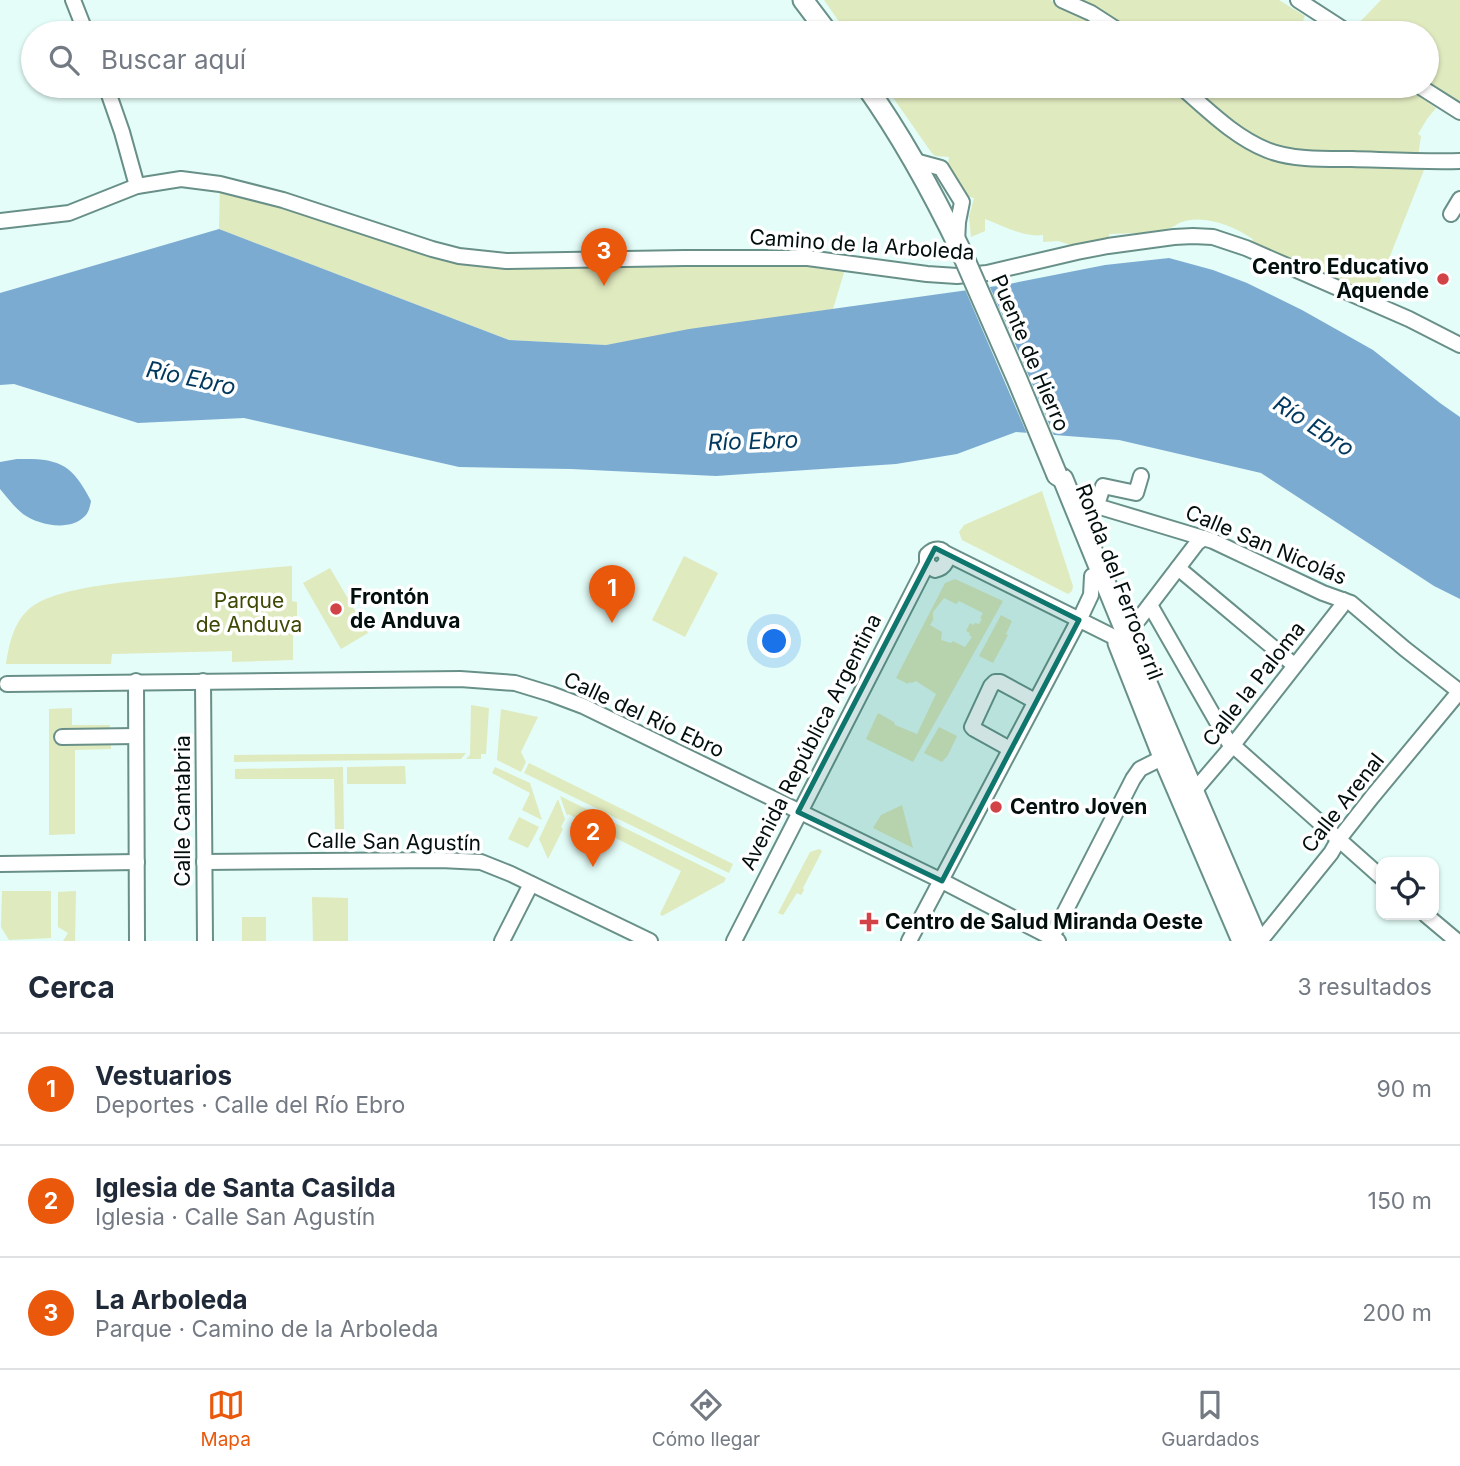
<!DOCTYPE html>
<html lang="es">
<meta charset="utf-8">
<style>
:root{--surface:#fff;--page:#f2f2f3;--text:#1f2937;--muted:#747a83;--line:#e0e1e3;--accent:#ea580c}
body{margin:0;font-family:Inter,sans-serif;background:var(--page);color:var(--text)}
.controls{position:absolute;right:21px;bottom:21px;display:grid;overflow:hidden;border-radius:14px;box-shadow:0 2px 5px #0004}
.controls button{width:63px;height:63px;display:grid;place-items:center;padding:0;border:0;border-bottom:2px solid var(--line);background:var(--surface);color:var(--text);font:35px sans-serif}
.you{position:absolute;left:775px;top:642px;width:24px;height:24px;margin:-18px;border:5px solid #fff;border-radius:50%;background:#1a73e8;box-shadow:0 0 0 10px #1a73e833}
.badge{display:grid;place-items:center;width:46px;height:46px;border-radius:50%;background:var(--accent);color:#fff;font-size:23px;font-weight:700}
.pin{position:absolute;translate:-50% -58px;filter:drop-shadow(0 2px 4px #0008)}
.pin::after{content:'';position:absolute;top:37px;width:24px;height:21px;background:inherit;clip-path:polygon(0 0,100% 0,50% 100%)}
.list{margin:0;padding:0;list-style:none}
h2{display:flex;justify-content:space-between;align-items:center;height:91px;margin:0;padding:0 28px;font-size:30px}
h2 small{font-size:23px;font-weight:400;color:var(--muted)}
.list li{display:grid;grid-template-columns:46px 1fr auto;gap:21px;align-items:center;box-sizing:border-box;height:112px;padding:0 28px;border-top:2px solid var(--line)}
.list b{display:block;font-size:26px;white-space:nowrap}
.list p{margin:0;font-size:23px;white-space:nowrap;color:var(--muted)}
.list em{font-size:23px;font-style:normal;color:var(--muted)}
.icon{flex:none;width:38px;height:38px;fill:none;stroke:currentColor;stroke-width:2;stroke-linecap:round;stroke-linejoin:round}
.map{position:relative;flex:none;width:1460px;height:941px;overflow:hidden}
.search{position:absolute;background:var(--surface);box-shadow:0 2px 5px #0004;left:21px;right:21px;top:21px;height:77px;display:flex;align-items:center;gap:18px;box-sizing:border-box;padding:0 24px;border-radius:38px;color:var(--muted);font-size:26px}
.sheet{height:427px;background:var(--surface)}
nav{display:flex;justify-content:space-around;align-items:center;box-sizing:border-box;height:98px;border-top:2px solid var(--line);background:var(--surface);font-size:19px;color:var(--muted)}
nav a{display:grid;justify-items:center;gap:4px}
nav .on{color:var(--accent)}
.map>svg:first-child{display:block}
.green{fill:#e0eabf;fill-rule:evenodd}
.water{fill:#7cabd2}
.pier{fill:#e4fdf8}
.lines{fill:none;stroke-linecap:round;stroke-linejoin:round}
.street-casing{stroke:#699088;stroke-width:18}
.secondary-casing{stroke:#699088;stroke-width:23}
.street{stroke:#fff;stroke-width:14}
.secondary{stroke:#fff;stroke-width:19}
.secondary-bridge-casing{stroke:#699088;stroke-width:23;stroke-linecap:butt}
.secondary-bridge{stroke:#fff;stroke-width:19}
.marked{fill:#0f766e;fill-opacity:0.2;stroke:#0f766e;stroke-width:5;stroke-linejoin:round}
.poi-dot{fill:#d24347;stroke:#fff;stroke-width:2.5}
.labels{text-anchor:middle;stroke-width:7;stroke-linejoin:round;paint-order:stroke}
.street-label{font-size:21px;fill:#020f0d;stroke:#fff}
.poi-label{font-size:21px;font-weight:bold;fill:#020f0d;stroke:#fff;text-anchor:start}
.park-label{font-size:21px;fill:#3f4905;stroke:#fff}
.water-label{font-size:23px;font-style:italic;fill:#00385e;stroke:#fff}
</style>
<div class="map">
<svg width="1460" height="941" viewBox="0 0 1460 941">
<rect width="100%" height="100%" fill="#e4fdf8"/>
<g class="green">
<path d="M824,0H1050L1086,15L1116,33H847Z"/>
<path d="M1074,0H1279L1305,16L1303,20L1316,26L1313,32L1315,33H1128Z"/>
<path d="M1381,0H1460V102L1439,92L1427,83V33H1367L1357,25Z"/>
<path d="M885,86H1174L1251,147L1426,165L1375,294L1321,273L1252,242L1253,239C1233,226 1203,213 1179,223C1176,225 1173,227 1170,228C1150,234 1129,233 1109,234V238L1071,245L1058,241L1043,242V235C1024,238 1002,225 985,219V231L971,237L969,217L974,198L967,196L948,164L949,157L935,156L931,152Z"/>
<path d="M1186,86H1406L1436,108L1427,119L1418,134L1421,136L1418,156L1324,154L1273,148L1227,120Z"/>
<path d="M220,184L459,256L847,263L833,309L606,345L509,340L219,229Z"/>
<path d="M1042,491L1073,586L1072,591L1068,594L962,540L959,532L964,525Z"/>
<path d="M684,556L718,573L685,637L652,620Z"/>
<path d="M292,566V601L297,602V616H293V660L232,662V651L112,654L111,664H6C9,645 13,624 28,610C54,585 142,581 179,577C217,573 254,569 292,566Z"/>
<path d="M330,568L368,633L341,649L303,583Z"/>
<path d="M955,579L1003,601L913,762L866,739L878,713L894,722L895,725L917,734L936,694L916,681L912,683L909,682L908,684L896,678L945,583ZM944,598L956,604L959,601L983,613L980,618L982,619L979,624L975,623L973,625L970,623L966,631L970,633L969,635L972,637L965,647L953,641L951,643L941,640L942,632L930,625L933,620V612Z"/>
<path d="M1001,615L1012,621L1006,634L1008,635L993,663L979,656Z"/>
<path d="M471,705L489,708L486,754H481V759H466L470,755Z"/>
<path d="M72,708V725H110L111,749L75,750V834L49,835V709Z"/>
<path d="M501,709L538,717L521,752L526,762L521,772L497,760Z"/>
<path d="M939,727L957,736L948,755L942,762L924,753Z"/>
<path d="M466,753L461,759L234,762V755Z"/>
<path d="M529,763L733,864L729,873L524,773Z"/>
<path d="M405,766L406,784H347V767Z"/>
<path d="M343,767L344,830H335L334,779H235V769Z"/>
<path d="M495,767L530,783L542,820L522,810L530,793L492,773Z"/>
<path d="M560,796L726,878L724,882L662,916L660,914L681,871L568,814L567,816Z"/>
<path d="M558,799L565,819L561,827L563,829L548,859L539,839Z"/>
<path d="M902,805L913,848L873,828L881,815Z"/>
<path d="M519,817L539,827L528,848L508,839Z"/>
<path d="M819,849L822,851L803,888L804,890L801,895L797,893L783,915L778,913L810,852Z"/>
<path d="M2,891H51V938L9,940L1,927Z"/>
<path d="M76,891L75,941H63L68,933L58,927V892Z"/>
<path d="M312,897L348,898V941H313Z"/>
<rect x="242" y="917" width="24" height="24"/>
</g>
<g class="water">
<path d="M219,229L509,340L606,345L689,329L1004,285L1105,265L1169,258L1213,270L1247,283L1302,310L1373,350L1440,403L1460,417V599L1434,586L1261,473L1119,440L1016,432L957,454L896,464L716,476L571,469L459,467L244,418L138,423L14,384L0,385V293Z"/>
<path d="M17,459C58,458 72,463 91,501C90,506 89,512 85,516C70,532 38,525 23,514C14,507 7,497 0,489V462Z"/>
</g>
<path class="pier" d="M988,283L1014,341L1055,438L1028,436L964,287Z"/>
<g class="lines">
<defs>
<g id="street">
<path d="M73,0L86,33"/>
<path d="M1062,0L1091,13L1122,33"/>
<path d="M1298,0L1349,33"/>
<path d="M106,86L122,132L137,186"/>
<path d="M1180,86C1207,109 1234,137 1267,150C1292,160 1325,159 1352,159C1388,160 1424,162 1460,161"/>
<path d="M1419,86L1460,112"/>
<path d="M915,161L941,168L962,202L958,222L957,242"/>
<path d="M1451,214L1460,199"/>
<path d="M0,221L69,213L137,186L181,179L220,184L283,200L432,249L459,256L506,261L684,258H808L927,274L957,276L987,273L1077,252L1108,246L1174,237L1193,236L1213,237L1246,248L1409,319L1460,345"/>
<path d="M1141,476L1136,493L1103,486L1098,502L1100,507L1213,541L1323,593L1351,603L1405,649L1460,692"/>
<path d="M945,553L1116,638L1126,633L1139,619L1197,543L1204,538"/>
<path d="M1178,568L1294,665"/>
<path d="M1150,605L1228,741L1381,877"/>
<path d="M136,681L137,941"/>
<path d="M203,681L205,941"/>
<path d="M7,684L460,679L515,683L551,694L583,706L942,881L1058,941"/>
<path d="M62,737L136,736"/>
<path d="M1010,749L974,729L972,727L991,686L995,682H1000L1035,701"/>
<path d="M1194,791L1229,750L1341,607L1343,600"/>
<path d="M204,862L441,860L481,862L511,874L650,941"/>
<path d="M1,864L137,862"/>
<path d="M1426,915L1457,941"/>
<path d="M502,941L531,884"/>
<path d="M734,941L927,564V555C943,538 957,565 935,570L927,564"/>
<path d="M909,941L1083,612L1091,595L1092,576"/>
<path d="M1050,941L1133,779L1140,769L1172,753"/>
<path d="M1260,941L1331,853L1339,839L1372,797L1459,692"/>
</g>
<g id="secondary">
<path d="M803,0L828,33"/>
<path d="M866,86C903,138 933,193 961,251"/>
<path d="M1057,475L1063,479L1135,655L1258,941"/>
<path d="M1118,643L1163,757L1242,941"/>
</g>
</defs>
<use href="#street" class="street-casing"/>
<use href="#secondary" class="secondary-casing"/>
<use href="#street" class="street"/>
<use href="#secondary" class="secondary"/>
<defs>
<path id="secondary-bridge" d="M961,251L1017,379L1057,475"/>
</defs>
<use href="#secondary-bridge" class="secondary-bridge-casing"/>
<use href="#secondary-bridge" class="secondary-bridge"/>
</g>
<path class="marked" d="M935,548L1079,620L942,881L798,812Z"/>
<g class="poi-dot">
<circle cx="1443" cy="279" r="7"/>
<circle cx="336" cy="609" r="7"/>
<circle cx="996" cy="807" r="7"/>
<path d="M865.5 911.5h7v7h7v7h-7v7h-7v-7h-7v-7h7z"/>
</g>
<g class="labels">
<g class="street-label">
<text transform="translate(862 245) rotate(4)" y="7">Camino de la Arboleda</text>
<text transform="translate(1030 353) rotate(67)" y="7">Puente de Hierro</text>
<text transform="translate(1266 545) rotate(23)" y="7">Calle San Nicolás</text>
<text transform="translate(1119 582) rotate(69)" y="7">Ronda del Ferrocarril</text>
<text transform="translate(1254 684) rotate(-52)" y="7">Calle la Paloma</text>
<text transform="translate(644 715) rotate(25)" y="7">Calle del Río Ebro</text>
<text transform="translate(811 742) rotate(-63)" y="7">Avenida República Argentina</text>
<text transform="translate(1343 803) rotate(-52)" y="7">Calle Arenal</text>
<text transform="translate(183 811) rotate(-90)" y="7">Calle Cantabria</text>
<text transform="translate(394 842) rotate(1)" y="7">Calle San Agustín</text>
</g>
<g class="poi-label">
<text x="1429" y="274" text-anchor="end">Centro Educativo<tspan x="1429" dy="24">Aquende</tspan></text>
<text x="350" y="604">Frontón<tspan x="350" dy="24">de Anduva</tspan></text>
<text x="1010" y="814">Centro Joven</text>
<text x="885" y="929">Centro de Salud Miranda Oeste</text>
</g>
<g class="park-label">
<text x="249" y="608">Parque<tspan x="249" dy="24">de Anduva</tspan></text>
</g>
<g class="water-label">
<text transform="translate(191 378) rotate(12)" y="8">Río Ebro</text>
<text transform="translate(1314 426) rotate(33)" y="8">Río Ebro</text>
<text transform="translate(753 441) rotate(-2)" y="8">Río Ebro</text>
</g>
</g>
</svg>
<div class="controls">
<button><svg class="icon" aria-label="locate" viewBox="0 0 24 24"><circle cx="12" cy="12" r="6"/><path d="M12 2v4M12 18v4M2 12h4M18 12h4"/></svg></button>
</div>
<div class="you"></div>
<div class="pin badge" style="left:612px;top:623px">1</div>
<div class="pin badge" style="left:593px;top:867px">2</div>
<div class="pin badge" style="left:604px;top:286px">3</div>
<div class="search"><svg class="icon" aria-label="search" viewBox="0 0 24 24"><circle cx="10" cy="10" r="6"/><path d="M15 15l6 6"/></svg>Buscar aquí</div>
</div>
<section class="sheet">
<h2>Cerca<small>3 resultados</small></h2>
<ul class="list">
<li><span class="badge">1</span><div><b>Vestuarios</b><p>Deportes · Calle del Río Ebro</p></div><em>90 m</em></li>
<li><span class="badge">2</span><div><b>Iglesia de Santa Casilda</b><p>Iglesia · Calle San Agustín</p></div><em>150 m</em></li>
<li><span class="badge">3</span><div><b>La Arboleda</b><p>Parque · Camino de la Arboleda</p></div><em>200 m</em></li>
</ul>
</section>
<nav>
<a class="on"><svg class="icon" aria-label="map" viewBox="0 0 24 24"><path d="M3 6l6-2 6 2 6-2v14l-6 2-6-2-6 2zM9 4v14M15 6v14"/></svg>Mapa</a>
<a><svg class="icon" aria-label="directions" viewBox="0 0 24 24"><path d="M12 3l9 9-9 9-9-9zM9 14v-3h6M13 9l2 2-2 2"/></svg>Cómo llegar</a>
<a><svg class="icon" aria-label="saved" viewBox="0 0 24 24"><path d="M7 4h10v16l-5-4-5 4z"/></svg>Guardados</a>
</nav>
